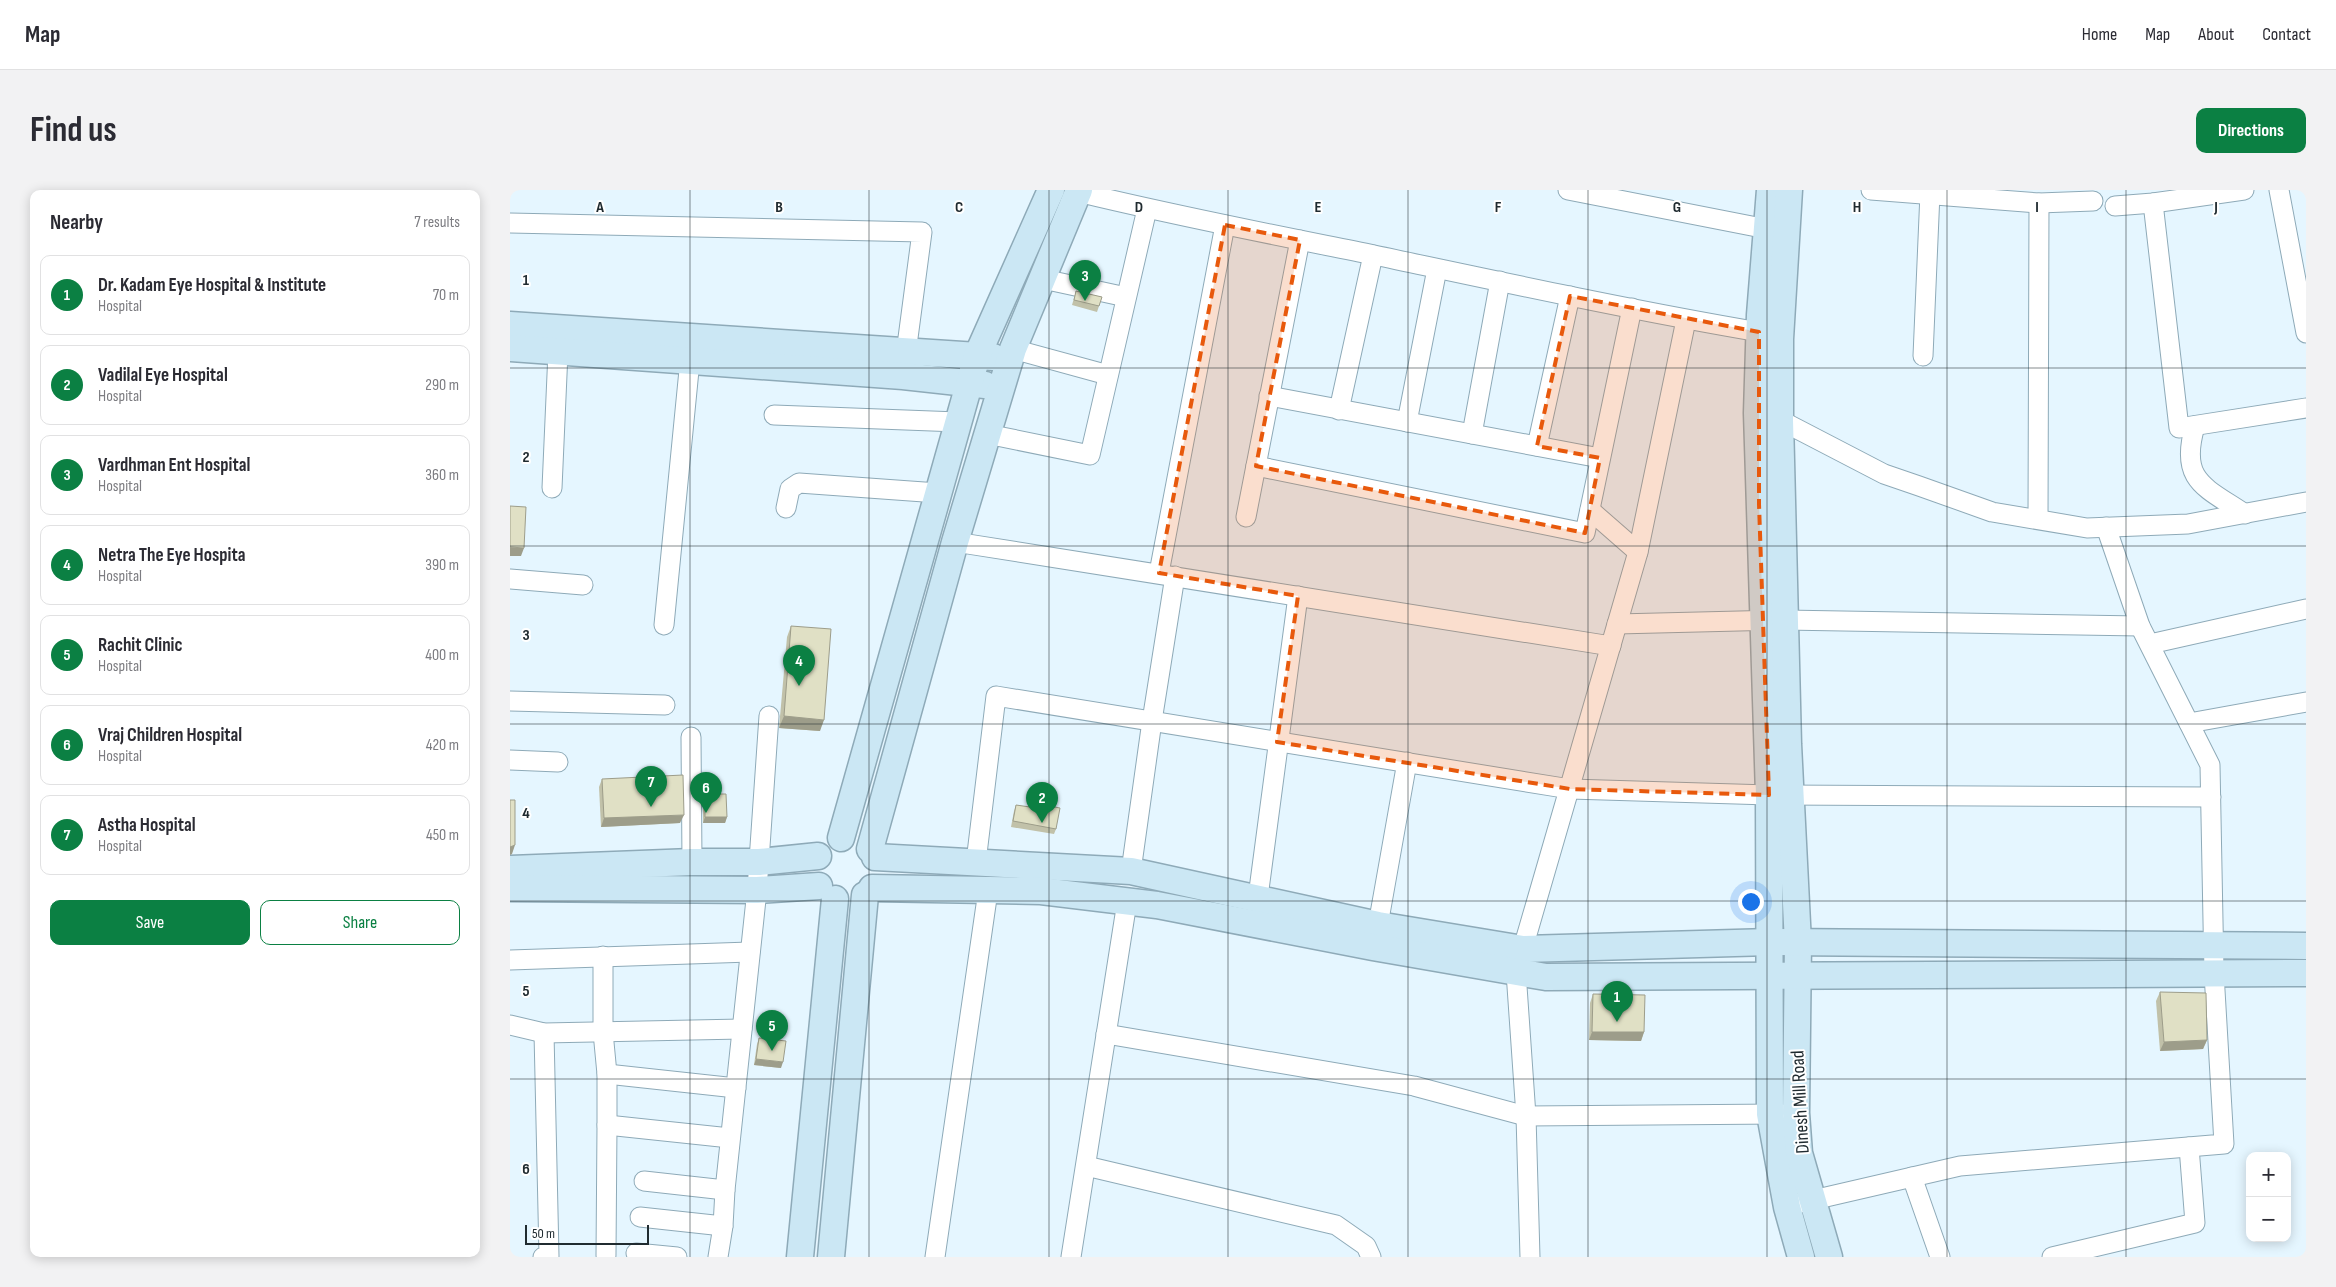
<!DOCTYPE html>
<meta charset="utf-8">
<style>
:root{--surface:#fff;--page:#f2f2f3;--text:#2b2b33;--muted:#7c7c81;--line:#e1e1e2;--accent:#0b8043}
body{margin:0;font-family:"Sofia Sans Condensed",sans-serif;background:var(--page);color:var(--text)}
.controls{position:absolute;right:15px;bottom:15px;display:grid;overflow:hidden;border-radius:10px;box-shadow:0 2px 12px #0003}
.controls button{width:45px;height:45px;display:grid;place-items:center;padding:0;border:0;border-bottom:1px solid var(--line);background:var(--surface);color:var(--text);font:25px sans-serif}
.scale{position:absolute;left:15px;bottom:12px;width:124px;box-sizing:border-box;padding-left:5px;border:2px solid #202b30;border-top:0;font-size:14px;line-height:18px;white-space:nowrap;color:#202b30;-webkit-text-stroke:4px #fff;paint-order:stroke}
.you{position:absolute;left:1240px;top:711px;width:18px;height:18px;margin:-12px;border:4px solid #fff;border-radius:50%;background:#1a73e8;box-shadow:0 0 0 8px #1a73e833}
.badge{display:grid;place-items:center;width:32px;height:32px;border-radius:50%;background:var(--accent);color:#fff;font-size:16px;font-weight:700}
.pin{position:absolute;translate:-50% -41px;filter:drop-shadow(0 1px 2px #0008)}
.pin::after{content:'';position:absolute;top:26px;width:18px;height:15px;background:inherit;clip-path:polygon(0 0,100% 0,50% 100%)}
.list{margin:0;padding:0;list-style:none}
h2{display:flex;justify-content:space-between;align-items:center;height:65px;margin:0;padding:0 20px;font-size:21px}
h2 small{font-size:16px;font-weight:400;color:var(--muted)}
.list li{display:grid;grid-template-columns:32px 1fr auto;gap:15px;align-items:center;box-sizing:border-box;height:80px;margin:0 10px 10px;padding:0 10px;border:1px solid var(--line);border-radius:10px}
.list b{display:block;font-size:19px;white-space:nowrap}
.list p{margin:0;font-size:16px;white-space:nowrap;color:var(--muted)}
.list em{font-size:16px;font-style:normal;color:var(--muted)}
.actions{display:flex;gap:10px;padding:15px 20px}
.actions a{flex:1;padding:11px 0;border:1px solid var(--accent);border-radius:10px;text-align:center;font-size:18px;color:var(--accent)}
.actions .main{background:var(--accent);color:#fff}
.map{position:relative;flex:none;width:1796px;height:1067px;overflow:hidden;border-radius:10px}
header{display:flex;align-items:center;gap:30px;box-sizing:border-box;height:70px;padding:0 25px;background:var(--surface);border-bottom:1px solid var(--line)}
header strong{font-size:24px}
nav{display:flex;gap:28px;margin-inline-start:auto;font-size:18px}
.intro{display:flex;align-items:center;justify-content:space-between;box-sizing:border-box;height:120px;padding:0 30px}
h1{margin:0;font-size:35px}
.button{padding:12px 22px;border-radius:10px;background:var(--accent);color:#fff;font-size:18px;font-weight:700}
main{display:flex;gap:30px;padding:0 30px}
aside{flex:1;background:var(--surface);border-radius:10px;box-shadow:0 2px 12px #0003}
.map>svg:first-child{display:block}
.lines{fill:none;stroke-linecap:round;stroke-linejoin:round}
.street-casing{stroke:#8eaab8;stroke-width:21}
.secondary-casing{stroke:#8eaab8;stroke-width:29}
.street{stroke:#fff;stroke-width:19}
.secondary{stroke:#cbe7f4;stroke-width:26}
.wall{fill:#c1c1a9}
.shaded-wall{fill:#9d9d8a}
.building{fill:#e0e0c5;stroke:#9d9d8a}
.marked{fill:#e8590c;fill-opacity:0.2;stroke:#e8590c;stroke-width:4;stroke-dasharray:10 6;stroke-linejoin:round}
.grid{fill:none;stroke:#202b30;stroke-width:1;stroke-opacity:0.55}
.labels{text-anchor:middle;stroke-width:4;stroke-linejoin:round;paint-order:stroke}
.street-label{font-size:19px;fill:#202b30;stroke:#fff}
.grid-label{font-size:16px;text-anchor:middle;font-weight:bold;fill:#202b30;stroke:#fff;stroke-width:4;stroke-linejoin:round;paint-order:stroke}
</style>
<header>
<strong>Map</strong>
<nav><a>Home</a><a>Map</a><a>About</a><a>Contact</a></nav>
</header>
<div class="intro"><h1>Find us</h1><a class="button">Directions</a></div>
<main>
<aside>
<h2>Nearby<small>7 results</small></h2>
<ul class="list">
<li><span class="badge">1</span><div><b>Dr. Kadam Eye Hospital &amp; Institute</b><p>Hospital</p></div><em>70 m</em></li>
<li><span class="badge">2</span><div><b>Vadilal Eye Hospital</b><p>Hospital</p></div><em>290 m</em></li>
<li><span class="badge">3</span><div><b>Vardhman Ent Hospital</b><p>Hospital</p></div><em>360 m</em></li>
<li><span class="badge">4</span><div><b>Netra The Eye Hospita</b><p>Hospital</p></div><em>390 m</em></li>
<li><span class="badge">5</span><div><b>Rachit Clinic</b><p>Hospital</p></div><em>400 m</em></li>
<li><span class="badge">6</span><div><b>Vraj Children Hospital</b><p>Hospital</p></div><em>420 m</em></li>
<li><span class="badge">7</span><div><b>Astha Hospital</b><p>Hospital</p></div><em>450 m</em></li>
</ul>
<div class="actions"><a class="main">Save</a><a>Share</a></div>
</aside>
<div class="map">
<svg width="1796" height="1067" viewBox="0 0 1796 1067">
<rect width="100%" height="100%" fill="#e5f6ff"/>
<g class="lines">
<defs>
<g id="street">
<path d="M1058,0L1257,39"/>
<path d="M1361,0L1529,13L1583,11"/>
<path d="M1769,0L1796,143"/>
<path d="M568,2C666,26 765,45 864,65C992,92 1120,120 1249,142"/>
<path d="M1643,13L1669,238L1796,218"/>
<path d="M1605,16L1643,13L1734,0"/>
<path d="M0,33L412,42L396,163"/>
<path d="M533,89L616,107"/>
<path d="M503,159L598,185"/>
<path d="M1413,166L1420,3"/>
<path d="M759,206L1090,268"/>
<path d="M829,220L863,65"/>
<path d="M264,225L448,232"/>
<path d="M1270,230L1374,284L1409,296L1482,322L1577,338L1678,334L1796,312"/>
<path d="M897,232L927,79"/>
<path d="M1685,236C1669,291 1695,297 1735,324"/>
<path d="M477,244L580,265L637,19"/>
<path d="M962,244L990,91"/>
<path d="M1027,256L1060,106"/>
<path d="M746,276L1075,343L1122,118"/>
<path d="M42,298L48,162"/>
<path d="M276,318L280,299L289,293L428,303"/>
<path d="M1080,320L1128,362"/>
<path d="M736,327L790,50"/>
<path d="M1528,329L1529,13"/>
<path d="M445,352L1101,456"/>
<path d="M649,383L715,35"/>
<path d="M0,389L73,395"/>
<path d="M1107,434L1274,430L1630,436"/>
<path d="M154,435L180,170"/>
<path d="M1640,454L1796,419"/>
<path d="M0,511L155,515"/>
<path d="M1679,533L1796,512"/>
<path d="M181,547L182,672"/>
<path d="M0,570L48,572"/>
<path d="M466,672L486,506L1060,599L1259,605L1701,607"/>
<path d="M621,681L642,531L665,386"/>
<path d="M748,707L788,406"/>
<path d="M868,735L897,572"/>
<path d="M93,766V842L97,884V935L96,1065"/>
<path d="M0,770L240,762"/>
<path d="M0,835L34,843L232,839"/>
<path d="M596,844L904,896L1016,926L1272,924"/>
<path d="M97,884L226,898"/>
<path d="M97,935L220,948"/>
<path d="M576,976L826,1035L856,1056L861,1067"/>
<path d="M1402,987L1430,1067"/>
<path d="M134,991L215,1000"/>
<path d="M1290,1013L1450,976L1714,954L1704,783L1700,575L1630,436L1596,337"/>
<path d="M130,1027L213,1036"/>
<path d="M126,1063L167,1067"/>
<path d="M33,1067L39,1066L34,843"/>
<path d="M208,1067L213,1036L215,1000L247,700L259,526"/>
<path d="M425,1067L478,701"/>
<path d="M561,1067L617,712"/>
<path d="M1020,1067L1016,926L1006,782L1128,362L1176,130"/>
<path d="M1542,1067L1685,1033L1679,957"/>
</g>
<g id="secondary">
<path d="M1260,0L1250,125L1247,223L1259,605L1260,924L1277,1017L1291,1067"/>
<path d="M1279,0L1270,149V230L1278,554L1288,753L1286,923L1289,963L1319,1067"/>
<path d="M0,135L483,167"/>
<path d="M0,158L393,186L475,195"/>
<path d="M331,648L467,166L541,0"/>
<path d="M360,659L445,352L503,159L569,0"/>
<path d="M365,667L621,681L868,735L1013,759L1260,752L1796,756"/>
<path d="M0,679L182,672H249L308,666"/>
<path d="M0,698L247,700L309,696"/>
<path d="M362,698L531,701L647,715L863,757L1036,787L1796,783"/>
<path d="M290,1067L325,709"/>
<path d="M321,1067L355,705"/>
</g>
</defs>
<use href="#street" class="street-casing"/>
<use href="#secondary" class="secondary-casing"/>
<use href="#street" class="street"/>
<use href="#secondary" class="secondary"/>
</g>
<g class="wall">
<path d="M566,101L592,107L587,122L562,115Z"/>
<path d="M281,436L310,541L269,538L277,447Z"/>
<path d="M92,589L170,633L91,637L89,597Z"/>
<path d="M195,604L217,627L215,633H193V610Z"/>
<path d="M506,615L533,619L534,615L546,639L544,644L501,637L504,621Z"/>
<path d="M1650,802L1697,850L1693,859L1650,861L1646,811Z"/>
<path d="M1083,804L1134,842L1131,851L1079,850L1080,813Z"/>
<path d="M249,848L271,878L244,875L247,854Z"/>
</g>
<g class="shaded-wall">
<path d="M0,357L14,358L11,366H0Z"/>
<path d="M274,526L314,530L310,541L269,538Z"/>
<path d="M174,625L170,633L91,637L94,628Z"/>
<path d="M195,627H217L215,633H193Z"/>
<path d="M5,655L2,664L0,665V657Z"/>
<path d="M1082,842H1134L1131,851L1079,850Z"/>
<path d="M1697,850L1693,859L1650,861L1654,852Z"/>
<path d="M246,869L273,872L271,878L244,875Z"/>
</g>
<g class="building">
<path d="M566,101L592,107L589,116L564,110Z"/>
<path d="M0,316L16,317L14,358L0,357Z"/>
<path d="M281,436L321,439L314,530L274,526Z"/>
<path d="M173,585L174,625L94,628L92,589Z"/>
<path d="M195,604H216L217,627H195Z"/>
<path d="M0,610H5V655L0,657Z"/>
<path d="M506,615L534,619V615L550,618L546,639L503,631Z"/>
<path d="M1650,802L1696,803L1697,850L1654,852Z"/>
<path d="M1083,804L1135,805L1134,842H1082Z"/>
<path d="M249,848L276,851L273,872L246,869Z"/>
</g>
<path class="marked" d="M715,35L790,50L746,276L1075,343L1090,268L1027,256L1060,106L1249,142V314L1259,605L1060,599L767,552L788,406L649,383Z"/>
<path class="grid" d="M180,0V1067M359,0V1067M539,0V1067M718,0V1067M898,0V1067M1078,0V1067M1257,0V1067M1437,0V1067M1616,0V1067M0,178H1796M0,356H1796M0,534H1796M0,711H1796M0,889H1796"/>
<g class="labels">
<g class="street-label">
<text transform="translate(1289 912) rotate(-93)" y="7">Dinesh Mill Road</text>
</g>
</g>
<g class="grid-label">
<text x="90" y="22">A</text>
<text x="269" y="22">B</text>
<text x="449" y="22">C</text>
<text x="629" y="22">D</text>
<text x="808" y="22">E</text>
<text x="988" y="22">F</text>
<text x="1167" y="22">G</text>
<text x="1347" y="22">H</text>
<text x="1527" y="22">I</text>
<text x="1706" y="22">J</text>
<text x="16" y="95">1</text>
<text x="16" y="272">2</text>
<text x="16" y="450">3</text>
<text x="16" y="628">4</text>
<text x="16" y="806">5</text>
<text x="16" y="984">6</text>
</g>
</svg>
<div class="controls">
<button>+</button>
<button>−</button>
</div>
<div class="scale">50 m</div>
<div class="you"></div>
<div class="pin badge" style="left:1107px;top:832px">1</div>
<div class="pin badge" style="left:532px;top:633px">2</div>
<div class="pin badge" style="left:575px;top:111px">3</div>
<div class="pin badge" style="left:289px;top:496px">4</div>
<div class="pin badge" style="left:262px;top:861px">5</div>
<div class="pin badge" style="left:196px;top:623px">6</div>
<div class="pin badge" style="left:141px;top:617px">7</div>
</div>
</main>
